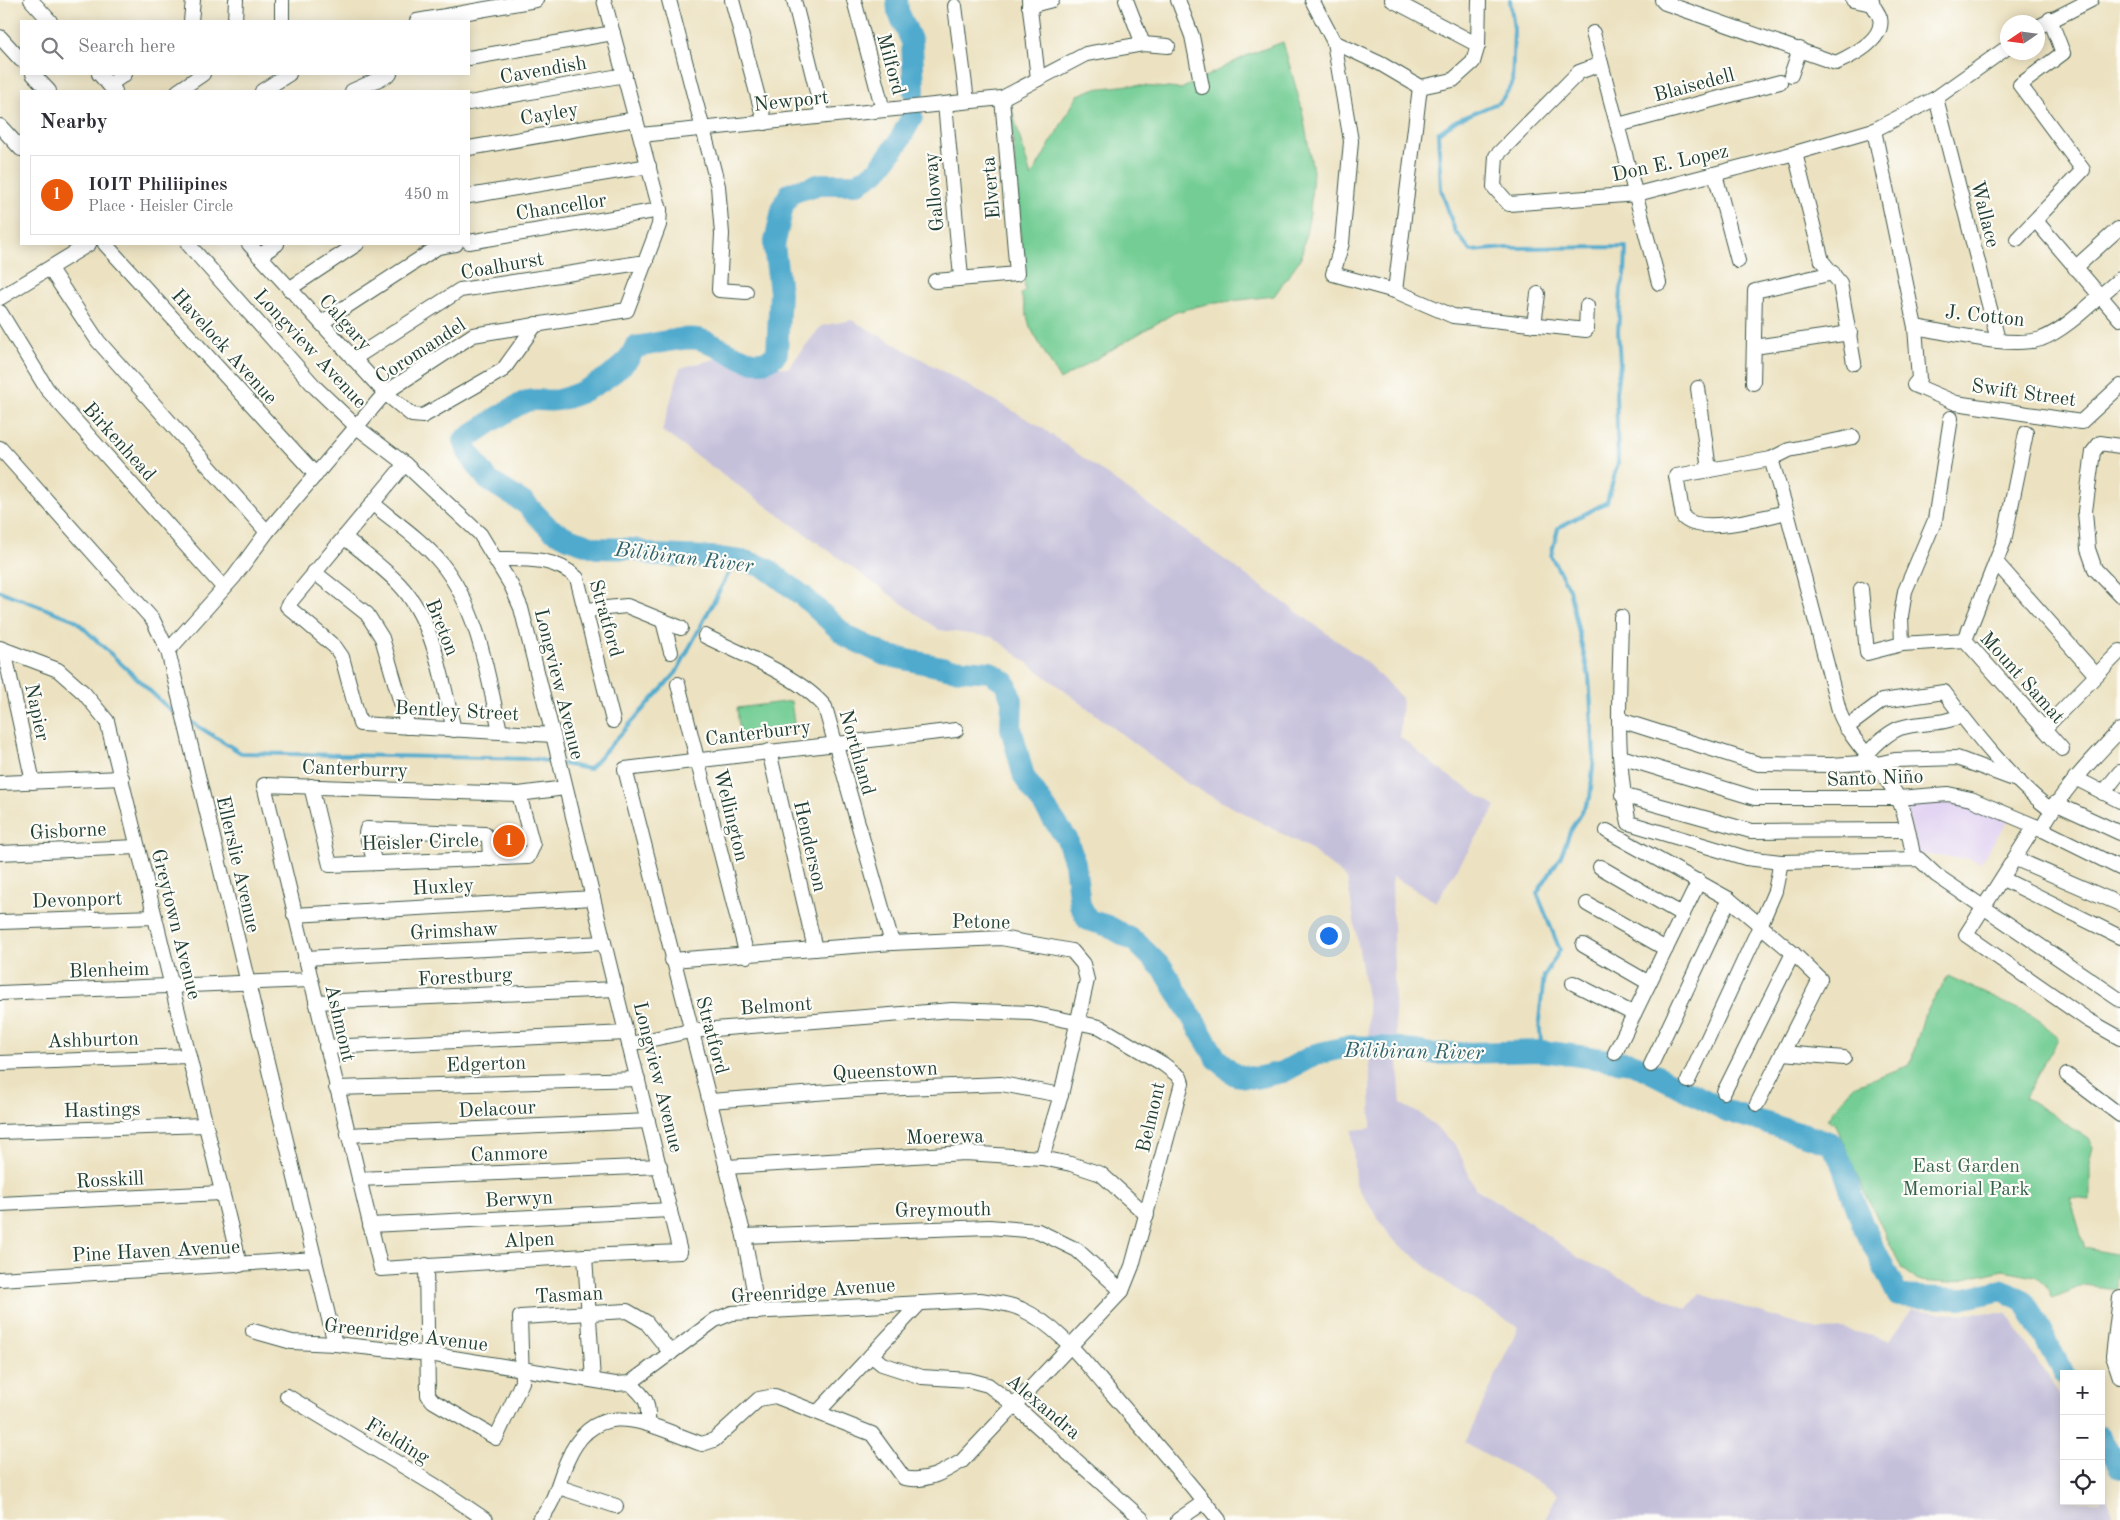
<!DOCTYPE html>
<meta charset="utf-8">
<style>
:root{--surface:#fff;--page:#f2f2f3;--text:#2b2b33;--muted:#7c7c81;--line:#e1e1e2;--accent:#ea580c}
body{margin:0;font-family:"Old Standard TT",serif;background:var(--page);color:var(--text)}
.controls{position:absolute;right:15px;bottom:15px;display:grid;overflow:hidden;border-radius:0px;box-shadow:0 2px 12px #0003}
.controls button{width:45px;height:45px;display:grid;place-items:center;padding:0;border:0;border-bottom:1px solid var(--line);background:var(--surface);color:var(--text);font:25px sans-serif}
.compass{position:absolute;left:2000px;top:15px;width:45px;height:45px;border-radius:50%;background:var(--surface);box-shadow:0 2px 12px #0003;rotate:257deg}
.you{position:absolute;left:1328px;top:935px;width:18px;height:18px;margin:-12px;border:4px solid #fff;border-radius:50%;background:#1a73e8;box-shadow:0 0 0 8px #1a73e833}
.badge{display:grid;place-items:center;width:32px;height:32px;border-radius:50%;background:var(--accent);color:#fff;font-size:16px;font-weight:700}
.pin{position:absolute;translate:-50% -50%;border:2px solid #fff;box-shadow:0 1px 5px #0006}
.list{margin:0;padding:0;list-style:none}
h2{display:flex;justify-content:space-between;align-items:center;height:65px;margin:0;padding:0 20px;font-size:21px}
h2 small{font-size:16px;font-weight:400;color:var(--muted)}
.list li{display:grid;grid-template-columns:32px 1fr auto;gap:15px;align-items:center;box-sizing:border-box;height:80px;margin:0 10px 10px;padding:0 10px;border:1px solid var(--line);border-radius:0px}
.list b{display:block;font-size:19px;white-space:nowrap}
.list p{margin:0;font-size:16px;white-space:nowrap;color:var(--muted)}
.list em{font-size:16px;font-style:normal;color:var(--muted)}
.icon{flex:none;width:28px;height:28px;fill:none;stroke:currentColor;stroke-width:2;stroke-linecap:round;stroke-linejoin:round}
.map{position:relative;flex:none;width:2120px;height:1520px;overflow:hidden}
.search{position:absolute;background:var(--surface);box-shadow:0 2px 12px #0003;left:20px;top:20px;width:450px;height:55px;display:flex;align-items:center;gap:12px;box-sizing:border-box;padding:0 18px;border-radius:0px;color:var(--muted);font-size:19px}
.panel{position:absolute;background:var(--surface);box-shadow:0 2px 12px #0003;left:20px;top:90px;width:450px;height:155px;border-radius:0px}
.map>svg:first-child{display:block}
.built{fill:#e2d4f3}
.industrial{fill:#c5c0da}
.green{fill:#73cd94;stroke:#498564}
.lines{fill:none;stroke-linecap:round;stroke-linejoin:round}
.stream{stroke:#50aacd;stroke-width:4}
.river{stroke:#50aacd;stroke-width:22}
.minor-casing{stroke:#3e5649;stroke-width:16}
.minor{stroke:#fff;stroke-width:14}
.labels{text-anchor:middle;stroke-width:4.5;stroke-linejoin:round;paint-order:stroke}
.street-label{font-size:20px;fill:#1f3d34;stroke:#fdfcf7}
.park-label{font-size:20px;fill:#34614c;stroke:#fdfcf7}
.water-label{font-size:21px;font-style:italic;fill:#30636a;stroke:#fdfcf7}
</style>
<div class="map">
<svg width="2120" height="1520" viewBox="0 0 2120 1520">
<rect width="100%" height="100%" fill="#fdfcf7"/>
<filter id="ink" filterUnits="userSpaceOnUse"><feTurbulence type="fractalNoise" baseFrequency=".02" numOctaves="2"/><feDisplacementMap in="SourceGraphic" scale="10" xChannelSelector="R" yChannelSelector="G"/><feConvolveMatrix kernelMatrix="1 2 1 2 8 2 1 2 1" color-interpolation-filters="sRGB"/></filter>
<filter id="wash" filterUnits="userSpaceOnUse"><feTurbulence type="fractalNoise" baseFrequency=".0096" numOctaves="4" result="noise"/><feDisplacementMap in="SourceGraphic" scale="20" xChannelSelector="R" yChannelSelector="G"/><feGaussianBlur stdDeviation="1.12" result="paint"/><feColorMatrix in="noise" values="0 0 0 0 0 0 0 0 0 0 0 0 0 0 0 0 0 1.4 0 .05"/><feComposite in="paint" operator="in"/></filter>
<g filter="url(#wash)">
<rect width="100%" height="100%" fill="#ece2c1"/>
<path class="built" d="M1947,803L1970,806L2008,821L1980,863L1971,859L1917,854L1906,805Z"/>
<path class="industrial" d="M852,320L1038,425L1365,661L1402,698L1400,737L1440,770L1496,807L1436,902L1392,876L1395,1018L1401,1104L1422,1115L1456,1145L1475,1188L1532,1224L1579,1258L1687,1309L1700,1294L1819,1330L1844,1329L1889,1340L1912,1309L1949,1314L2007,1313L2064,1403V1501H2101V1484L2115,1520H1544L1558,1493L1465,1443L1518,1327L1452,1287L1392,1239L1355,1184L1352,1130L1371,1128L1368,1004L1347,879L1309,848L1188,784L993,637L939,630L662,431L680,368L719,358L788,368L821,326Z"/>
<g class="green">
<path d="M1283,42L1302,109L1313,171L1310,214L1301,258L1274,296L1207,304L1176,312L1060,380L1030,327L1021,294L1025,291L1010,103L1031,177L1078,95L1093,89L1129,85L1181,89L1248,55Z"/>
<path d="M791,701L795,730L740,737L737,708Z"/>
<path d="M1948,976L2039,1019L2058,1039L2025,1097L2089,1139L2094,1147L2090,1163V1200L2070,1198L2085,1248L2119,1255L2116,1289L2084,1285L2053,1298L2049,1290L2035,1276L2003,1270L1947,1283L1918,1281L1902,1269L1859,1180L1836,1125L1827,1119L1853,1086L1910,1065L1924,1016Z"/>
</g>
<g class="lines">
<g class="stream">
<path d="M1510,0L1514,29L1512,85L1500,102L1457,120L1438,133L1441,189L1455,231L1471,251L1507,248L1626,247L1625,276L1621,289L1618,332L1620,364L1616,392L1618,463L1607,502L1558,528L1551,556L1569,589L1589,677L1594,756L1590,798L1571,829L1561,856L1537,893L1560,950L1544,976L1539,1021L1542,1051"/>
<path d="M0,591L75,620L167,707L178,714"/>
<path d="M188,720L241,753L535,759L557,763"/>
<path d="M563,764L589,769L676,673L735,561"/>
</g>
<g class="river">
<path d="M897,0L898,11L912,42L914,91"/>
<path d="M912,117L898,143L877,171L857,184H821L790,193L783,206L774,246L780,292L777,353C757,379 718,342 698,339C681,336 653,345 635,347C626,371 582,395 558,400C547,402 537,398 527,401C507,409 483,428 464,440L468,452L488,480L526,504L549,528L568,538L597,548L634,549L655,555L711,557L749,562L766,568L803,596L846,636L885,655L951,669L990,672L1005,682L1012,700L1011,728L1024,777L1067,839L1075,863L1080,905L1088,920L1108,926L1136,942L1164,970L1216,1058L1235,1075L1255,1078L1283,1072L1316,1054L1351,1046L1400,1048L1431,1054L1542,1051L1632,1063L1727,1111L1831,1143L1841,1162L1862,1223L1898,1296L1960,1299L2003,1290L2025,1301L2064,1374"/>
<path d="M2101,1437L2120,1468"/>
</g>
</g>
</g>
<g filter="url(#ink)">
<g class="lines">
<defs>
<g id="minor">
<path d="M31,0L50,21"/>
<path d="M282,0V21"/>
<path d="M669,0L718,186L722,234L719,290L746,292"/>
<path d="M732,0L765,123"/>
<path d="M794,0L823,116"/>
<path d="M854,0L883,110"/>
<path d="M1029,0L1038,79"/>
<path d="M1126,0L1143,44"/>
<path d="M1178,0L1192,36L1202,87"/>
<path d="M1312,0L1334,42L1351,141L1342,243L1333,274L1395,291L1453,316L1586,330L1587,306"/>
<path d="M1392,0L1478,45"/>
<path d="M1662,0L1665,3L1836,63C1851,56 1885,40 1880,18C1878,11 1872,7 1872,0"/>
<path d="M1853,0L1872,4"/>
<path d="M955,6L967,101"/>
<path d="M1029,6L1052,0"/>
<path d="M191,21L193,0"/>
<path d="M235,21L236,0"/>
<path d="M417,21L536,0"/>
<path d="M2038,27L2091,0"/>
<path d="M1593,33L1659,283"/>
<path d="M0,37L21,60"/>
<path d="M1334,42L1381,64L1420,87L1453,80L1473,62L1478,45L1479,0"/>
<path d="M469,58L613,33"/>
<path d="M1601,64L1579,72L1496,156L1494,187L1509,204L1637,194L1795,153L1874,130L1936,98L2008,47"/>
<path d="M33,74L49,91"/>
<path d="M99,74L115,91"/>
<path d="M1791,75L1800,49"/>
<path d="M109,85L125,74"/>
<path d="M178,91L203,74"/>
<path d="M262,91L289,74"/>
<path d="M352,91L390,74"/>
<path d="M1936,98L1998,340"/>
<path d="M469,103L625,75"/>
<path d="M945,104L961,277"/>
<path d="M1618,125L1780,82"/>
<path d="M0,126L21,149"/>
<path d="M1874,130L1915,327L1919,379L1914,385L1956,403L2081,422L2120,386"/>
<path d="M641,135L1002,98L1086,54L1143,44L1168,46"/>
<path d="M469,148L636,119"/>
<path d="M1795,153L1822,261L1840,283L1854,363"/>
<path d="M1715,174L1738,261"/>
<path d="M469,196L649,166"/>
<path d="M2036,221L2120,319"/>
<path d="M2017,239L2083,170L2020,85L2063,53L2050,19"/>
<path d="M469,242L660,210"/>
<path d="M105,244L316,475"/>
<path d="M188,244L316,388L358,428L405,464L480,534L511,585L521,608L553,735L680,1252L585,1256L381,1269L264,785L519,794L565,788"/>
<path d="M249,244L385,393L412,415L423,416L503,370L536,324"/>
<path d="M259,256L277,244"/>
<path d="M2075,268L2118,229"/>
<path d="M50,269L98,341L267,532"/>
<path d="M935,281L1017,274L1002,98"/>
<path d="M289,289L357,244"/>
<path d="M1395,291L1420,87"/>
<path d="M0,298L89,244"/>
<path d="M0,312L47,389L223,587"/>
<path d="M321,323L438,247L456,244"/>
<path d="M1534,325L1538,294"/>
<path d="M1915,327C1948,332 2011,349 2041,339C2068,329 2097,297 2120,279"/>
<path d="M1754,347L1850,333"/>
<path d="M353,359L460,290L646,262"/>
<path d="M1753,383L1755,291L1833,273"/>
<path d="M1698,388L1709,470"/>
<path d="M2120,446L2100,443L2093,452L2085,511L2088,549L2095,569L2120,595"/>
<path d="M0,448L153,620L168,651L335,1344"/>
<path d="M1771,459L1787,512L1840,714C1853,745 1881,766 1897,796C1906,812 1910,841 1914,859"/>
<path d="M405,464L287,606L335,647L342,657L360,724L553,735"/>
<path d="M372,503C395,522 422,540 441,563C479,610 487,674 500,731"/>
<path d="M1787,512C1764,517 1700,536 1683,517L1676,476L1771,459L1789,450L1853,437"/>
<path d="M344,537C362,552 383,567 399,584C435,622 442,681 454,730"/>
<path d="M497,559C526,559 555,557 577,578L613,721"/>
<path d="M1996,562L2096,675"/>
<path d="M314,572L367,614L382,638L408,727"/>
<path d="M1861,589L1867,653L1902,644L1965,640L2062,749"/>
<path d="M586,610L627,606L681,628"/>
<path d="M1621,617C1620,685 1614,757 1629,823L1746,858L1781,862L1919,859L1936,875L2120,1000"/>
<path d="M663,621L671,652"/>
<path d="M705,636C741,654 801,677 825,707L892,943"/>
<path d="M1965,640L2004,541L2026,433"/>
<path d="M1902,644L1901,616L1905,591L1935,520L1951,418"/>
<path d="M0,648L58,670L84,693L107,721L240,1265"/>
<path d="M4,650L33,782"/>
<path d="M168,651L234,577L267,532L385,393L473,335L627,310L659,225L660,210L604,0"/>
<path d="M678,684L747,956"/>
<path d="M1620,720L1759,764L1832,765L1874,762"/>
<path d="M1846,728L1882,701L1944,692C1973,731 2012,781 2051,810"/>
<path d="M2044,729L2120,651"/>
<path d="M769,751L815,949"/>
<path d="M1867,754C1876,744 1887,733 1900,728C1920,721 1942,726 1961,715"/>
<path d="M1621,757L1755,798H1898L1948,794L1971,799L2035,826L2120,868"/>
<path d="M1877,764L1895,760L1957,758L2019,781"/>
<path d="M2075,778L2120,801"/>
<path d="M0,783L122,778"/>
<path d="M311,786L330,865L528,857L533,846L519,794"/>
<path d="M2103,793L2120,772"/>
<path d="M1622,795L1751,831L1907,830"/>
<path d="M2055,803L2120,833"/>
<path d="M2035,826L1966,935L2088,1020L2120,1038"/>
<path d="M2041,830C2061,791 2090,762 2120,730"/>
<path d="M1607,831L1729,899L1793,953L1820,979L1757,1104"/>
<path d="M0,853L137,847"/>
<path d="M2016,859L2120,904"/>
<path d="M375,863L366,833L367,829L485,834L489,839L490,859"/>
<path d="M1600,867L1683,915"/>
<path d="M2003,879L2120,937"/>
<path d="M1587,904L1666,949"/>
<path d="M294,915L593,898"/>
<path d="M0,922L155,917"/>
<path d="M1583,945L1649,983"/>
<path d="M305,958L604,943"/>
<path d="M672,960L892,943L1001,938L1072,951L1083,964L1087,980L1061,1095L1042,1158"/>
<path d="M1573,983L1634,1014"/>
<path d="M0,993L310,980"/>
<path d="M316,1002L616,989"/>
<path d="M326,1047L627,1033"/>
<path d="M1615,1053L1699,881"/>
<path d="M1783,1053L1844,1058"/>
<path d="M0,1063L188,1056"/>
<path d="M1651,1065L1729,899"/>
<path d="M2067,1075L2120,1115"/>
<path d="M1688,1081L1760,926L1775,891L1781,862"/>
<path d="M336,1088L638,1079"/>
<path d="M1724,1092L1793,953"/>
<path d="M710,1101L856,1090L1001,1084L1061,1095"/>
<path d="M0,1132L205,1125"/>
<path d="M348,1135L648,1121"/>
<path d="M726,1167L965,1153L1042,1158L1071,1164L1101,1174L1147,1215"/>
<path d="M359,1179L660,1166"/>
<path d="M0,1204L221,1193"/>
<path d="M370,1225L670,1210"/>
<path d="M744,1236L989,1227L1038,1231L1077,1250L1122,1291"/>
<path d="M585,1256L593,1380"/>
<path d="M426,1265L428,1395L433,1401L496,1438L522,1382L520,1317L627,1311L646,1322L671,1353"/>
<path d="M0,1279L315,1259"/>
<path d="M2120,1298L2113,1356L2120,1377"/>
<path d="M758,1312L744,1236L625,769L956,730"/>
<path d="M253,1331L292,1342L335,1344L429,1354L615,1384L630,1383L715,1320L732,1313L980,1300C993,1302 1009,1303 1021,1309C1059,1326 1086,1364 1113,1395C1149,1436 1185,1477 1219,1520"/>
<path d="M871,1355L882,1364L922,1377L969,1380L988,1385L1014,1405L1143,1520"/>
<path d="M630,1383C646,1398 649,1401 648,1423"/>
<path d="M287,1396L436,1486L486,1520"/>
<path d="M818,1412L920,1303"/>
<path d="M559,1487L616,1506"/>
<path d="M539,1520C555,1504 558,1481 567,1461C597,1391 652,1427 702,1444L714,1440L759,1399L775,1396L872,1434L904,1478C926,1483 944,1472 962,1461L1122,1291L1132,1266L1182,1083L1180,1077L1163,1064L1100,1027L1031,1013L952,1010L690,1031L630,1044"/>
<path d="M1178,1520L1204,1502"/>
</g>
</defs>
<use href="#minor" class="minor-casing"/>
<use href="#minor" class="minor"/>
</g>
</g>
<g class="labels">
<g class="street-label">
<text transform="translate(892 64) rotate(75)" y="7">Milford</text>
<text transform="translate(543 69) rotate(-10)" y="7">Cavendish</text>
<text transform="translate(1694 84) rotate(-15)" y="7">Blaisedell</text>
<text transform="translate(791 100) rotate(-6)" y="7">Newport</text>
<text transform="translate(549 113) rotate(-10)" y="7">Cayley</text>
<text transform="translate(1670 162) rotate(-12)" y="7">Don E. Lopez</text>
<text transform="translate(990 188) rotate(-95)" y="7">Elverta</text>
<text transform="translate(933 192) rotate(-95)" y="7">Galloway</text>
<text transform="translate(561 206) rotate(-9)" y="7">Chancellor</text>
<text transform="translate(1986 214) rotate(76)" y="7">Wallace</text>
<text transform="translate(502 265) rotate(-10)" y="7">Coalhurst</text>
<text transform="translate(1985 315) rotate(6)" y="7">J. Cotton</text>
<text transform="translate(346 322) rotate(48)" y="7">Calgary</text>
<text transform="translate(225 346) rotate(48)" y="7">Havelock Avenue</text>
<text transform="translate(311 348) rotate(47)" y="7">Longview Avenue</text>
<text transform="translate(420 350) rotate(-33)" y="7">Coromandel</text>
<text transform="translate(2024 392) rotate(8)" y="7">Swift Street</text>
<text transform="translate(120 441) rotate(48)" y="7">Birkenhead</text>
<text transform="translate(607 618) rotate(74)" y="7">Stratford</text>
<text transform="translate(443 627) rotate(68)" y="7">Breton</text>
<text transform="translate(2023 677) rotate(48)" y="7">Mount Samat</text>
<text transform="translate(560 684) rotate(76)" y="7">Longview Avenue</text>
<text transform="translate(457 710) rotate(3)" y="7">Bentley Street</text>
<text transform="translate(38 712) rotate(78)" y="7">Napier</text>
<text transform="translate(758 732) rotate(-7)" y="7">Canterburry</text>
<text transform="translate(858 752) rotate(74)" y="7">Northland</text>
<text transform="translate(355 768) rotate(2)" y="7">Canterburry</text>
<text transform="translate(1875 777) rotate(-2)" y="7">Santo Niño</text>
<text transform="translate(732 815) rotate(76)" y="7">Wellington</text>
<text transform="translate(68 830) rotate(-3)" y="7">Gisborne</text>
<text transform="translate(420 841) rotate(-2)" y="7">Heisler Circle</text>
<text transform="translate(811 846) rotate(77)" y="7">Henderson</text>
<text transform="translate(239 864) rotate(77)" y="7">Ellerslie Avenue</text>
<text transform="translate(443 886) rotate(-3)" y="7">Huxley</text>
<text transform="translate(77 899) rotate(-2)" y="7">Devonport</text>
<text transform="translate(981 921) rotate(1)" y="7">Petone</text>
<text transform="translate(177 924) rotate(76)" y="7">Greytown Avenue</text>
<text transform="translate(454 930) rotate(-3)" y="7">Grimshaw</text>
<text transform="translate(109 969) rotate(-2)" y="7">Blenheim</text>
<text transform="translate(465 976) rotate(-3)" y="7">Forestburg</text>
<text transform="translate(776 1005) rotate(-4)" y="7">Belmont</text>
<text transform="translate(341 1023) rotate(77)" y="7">Ashmont</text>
<text transform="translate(713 1035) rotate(75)" y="7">Stratford</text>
<text transform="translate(93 1039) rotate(-2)" y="7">Ashburton</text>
<text transform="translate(486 1063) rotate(-2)" y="7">Edgerton</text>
<text transform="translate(885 1070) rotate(-3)" y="7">Queenstown</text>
<text transform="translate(659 1077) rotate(76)" y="7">Longview Avenue</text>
<text transform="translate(497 1108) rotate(-3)" y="7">Delacour</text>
<text transform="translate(102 1109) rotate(-2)" y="7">Hastings</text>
<text transform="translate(1150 1117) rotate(-77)" y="7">Belmont</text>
<text transform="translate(945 1136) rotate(-1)" y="7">Moerewa</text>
<text transform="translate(509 1153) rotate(-2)" y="7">Canmore</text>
<text transform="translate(110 1179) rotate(-3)" y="7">Rosskill</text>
<text transform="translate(519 1198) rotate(-3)" y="7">Berwyn</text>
<text transform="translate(943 1209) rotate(-1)" y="7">Greymouth</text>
<text transform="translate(529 1239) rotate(-3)" y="7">Alpen</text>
<text transform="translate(156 1250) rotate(-3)" y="7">Pine Haven Avenue</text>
<text transform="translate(813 1290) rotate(-4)" y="7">Greenridge Avenue</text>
<text transform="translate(569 1294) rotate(-3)" y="7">Tasman</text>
<text transform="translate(406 1334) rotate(7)" y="7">Greenridge Avenue</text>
<text transform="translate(1044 1406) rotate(40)" y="7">Alexandra</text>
<text transform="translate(398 1440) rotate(31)" y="7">Fielding</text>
</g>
<g class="park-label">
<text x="1966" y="1172">East Garden<tspan x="1966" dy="23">Memorial Park</tspan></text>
</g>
<g class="water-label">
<text transform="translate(684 557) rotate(7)" y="7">Bilibiran River</text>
<text transform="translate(1414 1051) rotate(1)" y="7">Bilibiran River</text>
</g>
</g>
</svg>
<div class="controls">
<button>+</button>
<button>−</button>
<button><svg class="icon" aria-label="locate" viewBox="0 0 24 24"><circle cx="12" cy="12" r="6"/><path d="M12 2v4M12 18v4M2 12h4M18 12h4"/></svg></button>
</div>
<svg class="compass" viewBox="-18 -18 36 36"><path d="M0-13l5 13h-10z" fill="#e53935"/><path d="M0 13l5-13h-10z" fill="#7c7c81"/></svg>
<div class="you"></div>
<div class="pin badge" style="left:509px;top:841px">1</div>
<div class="search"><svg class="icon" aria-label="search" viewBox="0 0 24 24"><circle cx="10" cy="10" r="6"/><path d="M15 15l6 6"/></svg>Search here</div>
<section class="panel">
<h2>Nearby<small></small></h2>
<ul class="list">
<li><span class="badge">1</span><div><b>IOIT Philiipines</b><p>Place · Heisler Circle</p></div><em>450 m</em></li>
</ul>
</section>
</div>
